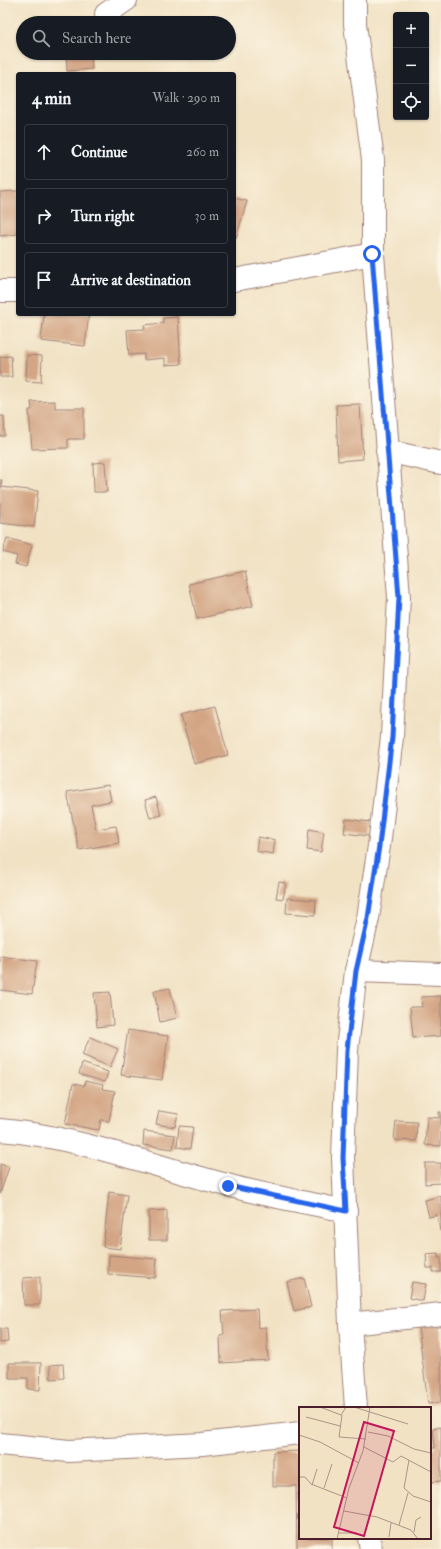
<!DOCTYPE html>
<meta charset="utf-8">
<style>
:root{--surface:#171b24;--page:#242831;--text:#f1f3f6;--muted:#9ea1a6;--line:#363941}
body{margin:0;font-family:"IM FELL Double Pica",serif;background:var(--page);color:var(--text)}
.controls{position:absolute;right:12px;top:12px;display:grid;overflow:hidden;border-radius:4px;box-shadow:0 1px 3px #0004}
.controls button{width:36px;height:36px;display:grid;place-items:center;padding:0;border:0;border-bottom:1px solid var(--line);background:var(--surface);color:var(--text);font:20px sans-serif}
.stop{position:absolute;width:12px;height:12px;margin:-9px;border:3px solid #2563eb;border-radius:50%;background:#fff}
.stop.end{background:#2563eb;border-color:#fff;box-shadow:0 1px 4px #0008}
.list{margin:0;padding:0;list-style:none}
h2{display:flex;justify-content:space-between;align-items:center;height:52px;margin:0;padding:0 16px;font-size:17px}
h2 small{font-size:13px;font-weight:400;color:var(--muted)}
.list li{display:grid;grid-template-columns:26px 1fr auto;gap:12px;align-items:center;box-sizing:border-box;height:56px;margin:0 8px 8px;padding:0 8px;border:1px solid var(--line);border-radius:4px}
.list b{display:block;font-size:15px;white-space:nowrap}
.list em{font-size:13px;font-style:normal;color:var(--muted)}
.icon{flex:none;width:22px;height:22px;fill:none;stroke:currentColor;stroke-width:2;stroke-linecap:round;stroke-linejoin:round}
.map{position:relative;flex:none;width:441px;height:1549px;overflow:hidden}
.search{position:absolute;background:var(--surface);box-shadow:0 1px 3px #0004;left:16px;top:16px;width:220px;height:44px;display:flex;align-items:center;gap:10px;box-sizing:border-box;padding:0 14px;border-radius:22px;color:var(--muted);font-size:15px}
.panel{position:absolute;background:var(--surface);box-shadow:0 1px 3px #0004;left:16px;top:72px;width:220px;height:244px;border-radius:4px}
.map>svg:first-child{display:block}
.building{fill:#d3a584}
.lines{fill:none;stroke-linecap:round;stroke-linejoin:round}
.street-casing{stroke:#9e8078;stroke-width:24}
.secondary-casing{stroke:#9e8078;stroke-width:24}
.street{stroke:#fff;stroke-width:22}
.secondary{stroke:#fff;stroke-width:22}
.route{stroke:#2563eb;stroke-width:5}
.inset-road{fill:none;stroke:#ae9487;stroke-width:1}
.view{fill:#c2185b;fill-opacity:0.15;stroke:#c2185b;stroke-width:2}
.inset-edge{fill:none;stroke:#4a1f2b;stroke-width:2}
</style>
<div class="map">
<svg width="441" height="1549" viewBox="0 0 441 1549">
<rect width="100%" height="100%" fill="#fcf5e5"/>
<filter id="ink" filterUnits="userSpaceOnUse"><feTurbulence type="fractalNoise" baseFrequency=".025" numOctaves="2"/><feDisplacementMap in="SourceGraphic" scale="8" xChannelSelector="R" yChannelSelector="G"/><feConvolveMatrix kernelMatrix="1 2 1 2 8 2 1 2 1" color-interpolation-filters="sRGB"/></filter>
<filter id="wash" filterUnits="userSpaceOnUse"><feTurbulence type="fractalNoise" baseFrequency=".012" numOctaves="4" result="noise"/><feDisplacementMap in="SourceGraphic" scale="16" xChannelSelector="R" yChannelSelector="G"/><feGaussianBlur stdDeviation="0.9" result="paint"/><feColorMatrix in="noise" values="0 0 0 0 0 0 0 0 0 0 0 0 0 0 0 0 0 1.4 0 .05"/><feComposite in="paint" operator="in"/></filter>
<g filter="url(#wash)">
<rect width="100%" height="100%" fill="#f1e2c4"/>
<g id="blocks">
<g class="building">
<path d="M66,53H91L92,69L67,71Z"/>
<path d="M18,191V234L0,236V192Z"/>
<path d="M234,198L247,201L236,238L234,237Z"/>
<path d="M44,314H89L85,346L41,341Z"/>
<path d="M178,317L181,364L165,365V358L144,360V354L129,355L127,330L145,329L144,325L163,323V318Z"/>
<path d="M27,355L42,356L41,382L26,381Z"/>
<path d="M11,356L12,377H0V357Z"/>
<path d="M55,401V408H84V439H68V448L32,449L29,410H32L31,402Z"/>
<path d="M360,404L363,459L338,461L336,405Z"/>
<path d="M0,416H4L5,436H0Z"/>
<path d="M105,462L107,492H94L93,463Z"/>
<path d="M0,480H2L1,487L38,491L34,527L0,523Z"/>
<path d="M7,538L32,545L26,567L15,564L17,556L3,552Z"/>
<path d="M245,571L253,606L197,619L189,584Z"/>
<path d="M215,706L228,755L194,764L181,715Z"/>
<path d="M108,785L111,801L91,805L96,829L116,826L119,843L79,850L67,792Z"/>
<path d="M156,797L161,815L150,818L145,800Z"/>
<path d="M346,819L371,822L369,836L344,833Z"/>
<path d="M309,829L324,832L321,852L307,850Z"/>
<path d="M258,837L275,840L273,854L256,851Z"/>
<path d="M279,882L286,883L283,899L276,898Z"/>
<path d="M287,898L316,900L315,915L286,913Z"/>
<path d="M0,956L37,961L32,994L0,990Z"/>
<path d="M170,988L177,1018L160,1022L154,991Z"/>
<path d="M110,992L113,1025L97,1027L94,993Z"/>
<path d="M441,996V1036L413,1038L410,1007H422L421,997Z"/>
<path d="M128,1030L168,1036L162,1080L121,1075Z"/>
<path d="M90,1037L118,1049L110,1067L82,1055Z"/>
<path d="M82,1063L108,1072L105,1082L79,1074Z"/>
<path d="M85,1081L103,1085L102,1089L115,1091L109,1121L101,1120L99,1130L65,1124L73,1084L84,1086Z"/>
<path d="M159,1111L178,1114L175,1127L156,1124Z"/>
<path d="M439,1112H441V1146L425,1145L427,1117L439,1118Z"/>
<path d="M396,1121L417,1122L416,1141L394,1140Z"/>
<path d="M179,1126L193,1127L190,1149L177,1147Z"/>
<path d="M144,1131L175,1135L173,1149L143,1145Z"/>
<path d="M425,1163H441V1183L425,1184Z"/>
<path d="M0,1164L9,1167L0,1194Z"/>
<path d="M109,1192L127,1195L120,1249L103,1247Z"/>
<path d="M441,1196V1231H440L437,1215L429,1217L425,1200Z"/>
<path d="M167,1210V1240H149V1211Z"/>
<path d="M438,1253V1258H441V1272H433V1268H427L426,1254Z"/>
<path d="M109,1255L157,1259L155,1278L108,1274Z"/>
<path d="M40,1277V1305H24L23,1278Z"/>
<path d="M304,1278L311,1307L294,1311L287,1282Z"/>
<path d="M412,1282L426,1284L423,1301L409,1298Z"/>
<path d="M257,1309L258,1328L266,1327L268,1360L221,1363L220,1336L224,1335L222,1311Z"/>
<path d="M441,1323V1402L428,1404L418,1326Z"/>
<path d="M0,1329H7L8,1342L0,1343Z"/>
<path d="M9,1363H41L40,1390L28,1389V1378H9Z"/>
<path d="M63,1364L64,1378L51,1379L50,1365Z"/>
<path d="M441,1427V1481L430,1482V1448H435L433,1428Z"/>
<path d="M300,1451V1538H332V1549H297L296,1486H273V1452Z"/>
</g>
</g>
</g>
<g filter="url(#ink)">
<use href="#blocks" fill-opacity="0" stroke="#9e8078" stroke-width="1"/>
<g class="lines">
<defs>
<g id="street">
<path d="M106,14L126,0"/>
<path d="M234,280L373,254"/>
<path d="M0,291H18"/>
<path d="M387,451L441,463"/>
<path d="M356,971L441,974"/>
<path d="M0,1130C77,1136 152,1166 227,1185C266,1196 306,1202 346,1211"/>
<path d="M350,1324L441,1314"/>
<path d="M0,1444L69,1451L202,1444L300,1433"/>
</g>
<g id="secondary">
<path d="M355,0V24L373,160V254L399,597L392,737L379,846L368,918L356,971L347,1050L343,1158L350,1324L356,1408"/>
<path d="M369,1538L371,1549"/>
</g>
</defs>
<use href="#street" class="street-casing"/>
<use href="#secondary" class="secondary-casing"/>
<use href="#street" class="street"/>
<use href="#secondary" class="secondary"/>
</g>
</g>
<g class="lines" filter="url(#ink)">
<path class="route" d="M228,1186L346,1211L343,1158L347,1050L356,971L368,918L379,846L392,737L399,597L372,254"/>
</g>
<g transform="translate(299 1407)">
<rect width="132" height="132" fill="#f1e2c4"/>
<path class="inset-road" d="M21,0L42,8L47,0M55,0L109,17M43,8L40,30L67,32M7,10L41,19M69,25L89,29L115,42L132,46M0,28L21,35L60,56M65,40L94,55L102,49L132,65M110,53L105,81L114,89L132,95M0,70H6L12,77L48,91M13,78L18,62M25,81L33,57M45,104L78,110L112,123L119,132M100,118L109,86M115,125L117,113L122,110M40,126H58M90,130L92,116M38,132L50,81L64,44L71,0"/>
<path class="view" d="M65,15L95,24L65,129L35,120Z"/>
<rect width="132" height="132" class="inset-edge"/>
</g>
</svg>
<div class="controls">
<button>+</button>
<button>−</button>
<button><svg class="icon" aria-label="locate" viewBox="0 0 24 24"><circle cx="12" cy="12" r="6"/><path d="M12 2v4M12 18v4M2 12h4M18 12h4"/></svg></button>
</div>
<div class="stop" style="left:372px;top:254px"></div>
<div class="stop end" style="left:228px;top:1186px"></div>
<div class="search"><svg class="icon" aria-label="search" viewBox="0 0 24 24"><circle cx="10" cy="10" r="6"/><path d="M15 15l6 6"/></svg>Search here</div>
<section class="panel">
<h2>4 min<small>Walk · 290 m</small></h2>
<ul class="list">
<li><svg class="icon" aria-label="ahead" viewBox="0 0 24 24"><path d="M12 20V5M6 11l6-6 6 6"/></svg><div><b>Continue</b></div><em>260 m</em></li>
<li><svg class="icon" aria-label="right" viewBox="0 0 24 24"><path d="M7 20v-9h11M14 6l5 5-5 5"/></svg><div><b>Turn right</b></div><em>30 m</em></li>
<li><svg class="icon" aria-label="arrive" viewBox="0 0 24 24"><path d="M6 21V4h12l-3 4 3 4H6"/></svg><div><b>Arrive at destination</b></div></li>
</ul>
</section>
</div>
